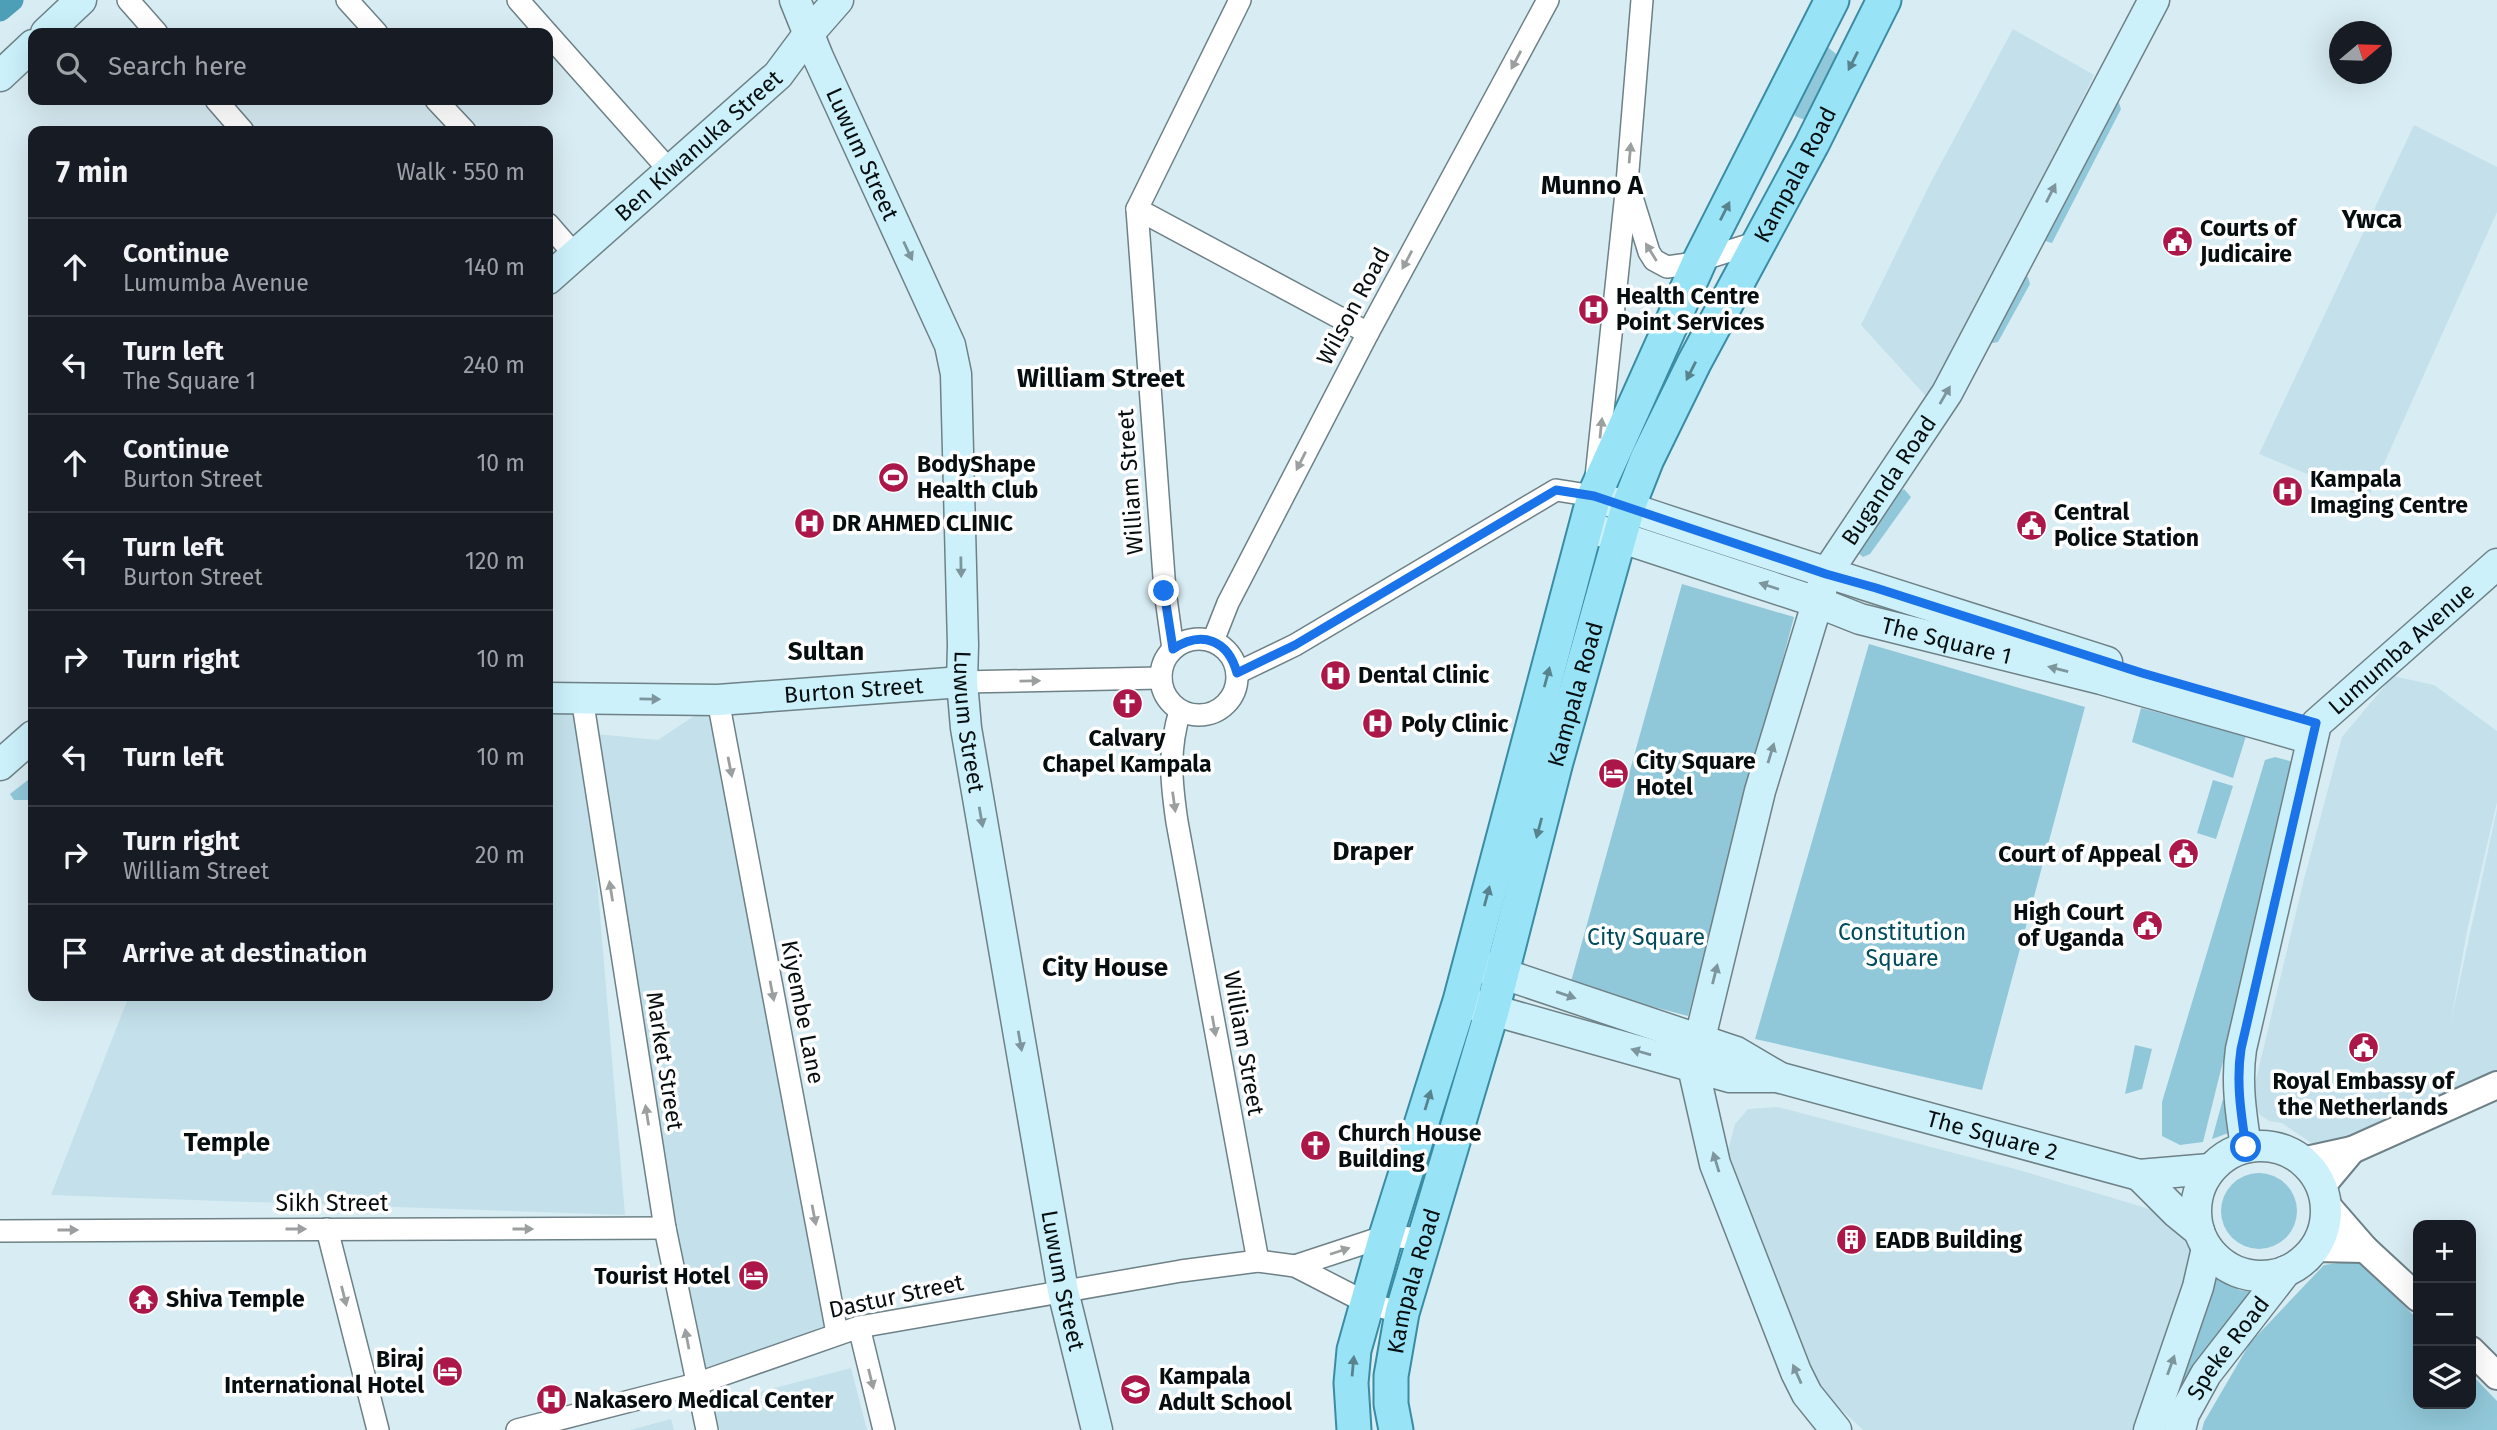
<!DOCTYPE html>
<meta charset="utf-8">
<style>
:root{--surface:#171b24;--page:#242831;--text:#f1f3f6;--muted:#9ea1a6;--line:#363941}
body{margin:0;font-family:"Fira Sans",sans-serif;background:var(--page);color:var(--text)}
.controls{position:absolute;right:21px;bottom:21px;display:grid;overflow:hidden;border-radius:14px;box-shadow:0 7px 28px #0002}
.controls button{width:63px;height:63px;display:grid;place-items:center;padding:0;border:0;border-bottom:2px solid var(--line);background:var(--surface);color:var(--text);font:35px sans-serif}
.compass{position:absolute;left:2329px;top:21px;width:63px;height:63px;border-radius:50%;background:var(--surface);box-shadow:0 7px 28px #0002;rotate:71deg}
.stop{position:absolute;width:21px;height:21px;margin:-16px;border:5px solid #1a73e8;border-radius:50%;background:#fff}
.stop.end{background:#1a73e8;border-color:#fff;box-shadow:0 2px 7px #0008}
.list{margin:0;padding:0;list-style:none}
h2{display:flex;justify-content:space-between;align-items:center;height:91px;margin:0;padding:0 28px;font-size:30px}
h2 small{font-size:23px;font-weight:400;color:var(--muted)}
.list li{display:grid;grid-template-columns:46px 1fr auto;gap:21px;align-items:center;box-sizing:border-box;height:98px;padding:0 28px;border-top:2px solid var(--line)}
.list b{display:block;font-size:26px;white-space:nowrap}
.list p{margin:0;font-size:23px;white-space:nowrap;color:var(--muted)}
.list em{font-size:23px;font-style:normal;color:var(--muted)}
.icon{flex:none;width:38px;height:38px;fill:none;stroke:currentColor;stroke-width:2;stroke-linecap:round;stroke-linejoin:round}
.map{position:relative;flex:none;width:2497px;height:1430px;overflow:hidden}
.search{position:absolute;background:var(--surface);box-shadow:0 7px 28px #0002;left:28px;top:28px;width:525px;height:77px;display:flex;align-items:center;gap:18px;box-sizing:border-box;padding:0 24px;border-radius:14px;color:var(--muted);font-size:26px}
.panel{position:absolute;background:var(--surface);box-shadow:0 7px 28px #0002;left:28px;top:126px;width:525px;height:875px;border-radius:14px}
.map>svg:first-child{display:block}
.built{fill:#c4e1eb}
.green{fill:#91c8d9}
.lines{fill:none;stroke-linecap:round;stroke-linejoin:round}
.canal{stroke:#4c9fb7;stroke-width:23}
.minor-casing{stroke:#6e8187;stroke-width:24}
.tertiary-casing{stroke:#6e8187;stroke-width:30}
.secondary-casing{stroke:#6e8187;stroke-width:33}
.primary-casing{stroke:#3a8ca3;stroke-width:37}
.minor{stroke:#fff;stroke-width:21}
.tertiary{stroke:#fff;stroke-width:26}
.secondary{stroke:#ccf1fb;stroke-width:30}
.primary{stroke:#99e3f7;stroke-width:33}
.oneway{fill:#9c9f9f}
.oneway2{fill:#57838f}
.oneway3{fill:#7d969d}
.route{stroke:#1a73e8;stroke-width:9}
.labels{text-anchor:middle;stroke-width:7;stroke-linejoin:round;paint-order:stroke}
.street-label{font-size:23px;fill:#070e10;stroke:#fff}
.poi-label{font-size:23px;font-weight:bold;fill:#070e10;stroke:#fff;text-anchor:start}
.park-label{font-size:23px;fill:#004c5d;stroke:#fff}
.quarter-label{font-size:26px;font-weight:bold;fill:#070e10;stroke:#fff}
</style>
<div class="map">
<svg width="2497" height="1430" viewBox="0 0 2497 1430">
<rect width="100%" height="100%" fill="#d8ecf3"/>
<g class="built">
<path d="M2013,29L2094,75L1933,404L1861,325L1931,182Z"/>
<path d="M2414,125L2497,167V212L2368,499L2259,454Z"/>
<path d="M2393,676L2434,685L2497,731V802L2467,931L2451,1021L2497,809V1075L2331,1153L2314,1145L2282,1123L2269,1121L2259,1114L2253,1092L2304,879L2342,737Z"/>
<path d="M582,698L625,1215L51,1195L129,996H548V700Z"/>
<path d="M718,700L835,1322L694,1378L586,733L658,740Z"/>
<path d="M1778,1107L2019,1170L2143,1207L2160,1213L2173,1224L2193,1254L2140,1430H1863L1812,1382L1735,1176L1728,1150L1735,1124L1748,1109Z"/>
<path d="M851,1368L867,1430H720L713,1404Z"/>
<path d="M671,1419L674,1430H630Z"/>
</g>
<g class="green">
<path d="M1825,45L1841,58L1811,116L1805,120L1795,116L1793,106Z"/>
<path d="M2118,100L2121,109L2052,243L2045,241L2040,236Z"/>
<path d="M2022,275L2028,277L2030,284L1998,342L1993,343L1988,341Z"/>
<path d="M1904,489L1911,497L1870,554L1863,557L1857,552L1859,544L1900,492Z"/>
<path d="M1682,584L1794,617L1688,1016L1570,985Z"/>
<path d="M1869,644L2085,707L1982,1090L1755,1039Z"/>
<path d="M2141,708L2246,736L2233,778L2132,742Z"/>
<path d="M2275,757L2297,763L2203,1142L2180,1145L2162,1136V1102L2265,760Z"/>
<path d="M33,776V800H14L10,794Z"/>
<path d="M2213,780L2233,786L2216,839L2197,833Z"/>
<path d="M2135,1045L2152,1049L2142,1089L2125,1094Z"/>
<path d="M2223,1099L2234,1131L2212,1139Z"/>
<circle cx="2259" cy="1211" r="38"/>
<path d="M2360,1260L2418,1320V1404H2471V1374L2497,1401V1430H2202L2204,1422L2250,1343L2324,1265Z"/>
<path d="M2213,1271L2239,1290L2251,1292L2170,1430H2161Z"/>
</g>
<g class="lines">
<path class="canal" d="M0,10L12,0"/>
<defs>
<g id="minor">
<path d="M128,0L157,33"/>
<path d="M347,0L377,33"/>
<path d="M518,0L547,33"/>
<path d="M548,34L670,171"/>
<path d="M216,100L243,131"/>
<path d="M436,100L465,131"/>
<path d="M1631,194L1649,252L1654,260L1667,267L1688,264L1758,242"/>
<path d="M1137,209L1368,333"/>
<path d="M548,224L575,255"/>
<circle cx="1199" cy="677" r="38"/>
<path d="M1213,641L1228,603L1368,333L1548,0"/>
<path d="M1173,649L1165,591L1137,209L1240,0"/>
<path d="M1237,673L1295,645L1556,490L1594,496L1627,183L1642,0"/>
<path d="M962,682L1161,678"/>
<path d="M582,698L665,1228L707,1430"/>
<path d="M718,700L837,1333"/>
<path d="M1180,711C1168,750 1171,781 1177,822L1258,1261"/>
<path d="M327,1229L378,1430"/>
<path d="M0,1231L665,1228"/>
<path d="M1295,1266L1386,1236L1423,1239"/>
<path d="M859,1327L884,1430"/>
<path d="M517,1430L696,1384L859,1327L1181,1271L1258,1261L1295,1266L1367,1303L1402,1313"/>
</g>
<g id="tertiary">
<path d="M2302,1161L2352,1150L2497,1085"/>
<path d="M2321,1187L2352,1150"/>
<path d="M2325,1203L2365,1249L2418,1298"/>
<path d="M2315,1248L2365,1249"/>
<path d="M2471,1350L2497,1376"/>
</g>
<g id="secondary">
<path id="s1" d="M795,0L818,57L950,345L956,374L963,645L962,682L966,728L1063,1291L1097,1430"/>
<path d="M46,33L81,0"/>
<path d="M0,76L33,45"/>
<path id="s2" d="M548,279L778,75L810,32L838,0"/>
<path d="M1594,496C1764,554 1936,607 2107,662"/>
<path id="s3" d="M1598,530L1817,602L1860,619L2101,679L2312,739"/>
<path id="s4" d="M548,698L718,700L962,682"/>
<path d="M0,765L33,736"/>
<path d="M1480,966L1736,1052L1777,1076"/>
<path id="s5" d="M1471,1004L1730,1077H1777L2139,1175L2210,1169"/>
<circle cx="2261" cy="1211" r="65"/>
<path id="s6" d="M2246,1147C2241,1114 2236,1082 2241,1049L2316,724L2497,564"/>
<path d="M2139,1175L2177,1213L2199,1231"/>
<path id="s7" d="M1836,1430L1807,1394L1796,1372L1715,1164L1693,1067L1760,791L1826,574L1947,393L2154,0"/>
<path d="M2149,1430L2198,1287L2207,1248"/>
<path id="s8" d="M2180,1430L2184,1414L2206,1374L2286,1271"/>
</g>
<g id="primary">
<path d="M1354,1430L1351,1383L1354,1350L1386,1236L1460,1001L1594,496L1700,260L1832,0"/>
<path id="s9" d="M1396,1430L1391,1404V1376L1402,1313L1492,1011L1556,762L1628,507L1647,459L1694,363L1812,144L1884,0"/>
</g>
</defs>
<use href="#minor" class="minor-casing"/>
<use href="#tertiary" class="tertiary-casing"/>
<use href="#secondary" class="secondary-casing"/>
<use href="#primary" class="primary-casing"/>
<use href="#minor" class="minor"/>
<use href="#tertiary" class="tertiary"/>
<use href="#secondary" class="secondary"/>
<use href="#primary" class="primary"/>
</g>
<defs><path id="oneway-solid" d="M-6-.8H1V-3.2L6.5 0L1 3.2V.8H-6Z" transform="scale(1.75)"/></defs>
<g class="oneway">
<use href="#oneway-solid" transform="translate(1516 60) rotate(118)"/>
<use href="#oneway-solid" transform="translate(1630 153) rotate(-85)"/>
<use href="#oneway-solid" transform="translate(1651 252) rotate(-122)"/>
<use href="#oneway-solid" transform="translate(1407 260) rotate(118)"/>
<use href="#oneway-solid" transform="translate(1601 428) rotate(-84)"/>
<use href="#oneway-solid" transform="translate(1301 461) rotate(117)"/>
<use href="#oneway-solid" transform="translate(1030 681) rotate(-1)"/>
<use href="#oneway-solid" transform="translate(730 767) rotate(79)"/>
<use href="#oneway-solid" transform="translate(1174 802) rotate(82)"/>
<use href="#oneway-solid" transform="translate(611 891) rotate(-99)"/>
<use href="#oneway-solid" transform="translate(772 991) rotate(79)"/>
<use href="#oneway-solid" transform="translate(1214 1026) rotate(80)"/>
<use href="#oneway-solid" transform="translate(647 1115) rotate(-99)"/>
<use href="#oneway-solid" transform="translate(814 1215) rotate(79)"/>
<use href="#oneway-solid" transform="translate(296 1229)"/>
<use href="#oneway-solid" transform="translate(523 1229)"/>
<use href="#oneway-solid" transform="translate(68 1230)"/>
<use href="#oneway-solid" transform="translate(1340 1251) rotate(-18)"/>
<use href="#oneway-solid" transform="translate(344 1296) rotate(76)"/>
<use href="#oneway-solid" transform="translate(687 1339) rotate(-101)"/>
<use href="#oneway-solid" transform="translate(871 1379) rotate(76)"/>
</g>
<g class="oneway2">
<use href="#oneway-solid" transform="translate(1853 61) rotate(117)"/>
<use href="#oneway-solid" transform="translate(1725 211) rotate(-63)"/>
<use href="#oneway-solid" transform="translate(1691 371) rotate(117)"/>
<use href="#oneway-solid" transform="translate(1547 677) rotate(-75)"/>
<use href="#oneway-solid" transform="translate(1539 828) rotate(105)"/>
<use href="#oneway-solid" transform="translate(1487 896) rotate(-75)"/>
<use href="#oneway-solid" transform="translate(1428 1100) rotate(-73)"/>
<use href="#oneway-solid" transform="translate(1353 1366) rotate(-85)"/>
</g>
<g class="oneway3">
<use href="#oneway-solid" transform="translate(2051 193) rotate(-63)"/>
<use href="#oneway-solid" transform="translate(908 251) rotate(65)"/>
<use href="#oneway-solid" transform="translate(1945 395) rotate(-60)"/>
<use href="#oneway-solid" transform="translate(961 567) rotate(89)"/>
<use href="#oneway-solid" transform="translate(1769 586) rotate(-162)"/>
<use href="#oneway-solid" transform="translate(2058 669) rotate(-166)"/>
<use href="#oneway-solid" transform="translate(650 699) rotate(1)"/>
<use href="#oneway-solid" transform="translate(1771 753) rotate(-73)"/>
<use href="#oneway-solid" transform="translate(981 817) rotate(80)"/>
<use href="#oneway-solid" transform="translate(1715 974) rotate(-76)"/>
<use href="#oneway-solid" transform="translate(1566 995) rotate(19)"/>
<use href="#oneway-solid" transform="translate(1020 1041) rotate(80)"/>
<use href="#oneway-solid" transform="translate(1641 1052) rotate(-164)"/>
<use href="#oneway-solid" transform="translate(1716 1162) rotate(-107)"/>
<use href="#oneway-solid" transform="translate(2171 1365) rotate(-70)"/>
<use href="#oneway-solid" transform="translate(1797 1374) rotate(-114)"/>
</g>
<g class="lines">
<path class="route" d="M1164,591L1173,649C1202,630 1228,640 1237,673L1295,645L1556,490L1594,496L1826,574L1876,588L2142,673L2316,723L2241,1049C2236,1082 2241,1114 2246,1147"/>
</g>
<defs>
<symbol id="civic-disc" viewBox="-11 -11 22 22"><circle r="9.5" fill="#ab1748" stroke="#fff"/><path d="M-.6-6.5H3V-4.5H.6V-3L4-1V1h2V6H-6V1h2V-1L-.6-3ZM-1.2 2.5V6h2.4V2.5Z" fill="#fff"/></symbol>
<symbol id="hospital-disc" viewBox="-11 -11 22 22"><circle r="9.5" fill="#ab1748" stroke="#fff"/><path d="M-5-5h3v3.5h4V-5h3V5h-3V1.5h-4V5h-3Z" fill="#fff"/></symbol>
<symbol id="stadium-disc" viewBox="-11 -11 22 22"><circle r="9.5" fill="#ab1748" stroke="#fff"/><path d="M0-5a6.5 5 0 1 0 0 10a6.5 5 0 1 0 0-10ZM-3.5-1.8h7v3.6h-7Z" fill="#fff"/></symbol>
<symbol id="church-disc" viewBox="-11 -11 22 22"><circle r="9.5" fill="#ab1748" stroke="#fff"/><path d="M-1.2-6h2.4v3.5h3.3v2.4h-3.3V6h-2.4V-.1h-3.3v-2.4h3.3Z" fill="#fff"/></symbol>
<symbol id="hotel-disc" viewBox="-11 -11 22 22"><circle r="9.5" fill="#ab1748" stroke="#fff"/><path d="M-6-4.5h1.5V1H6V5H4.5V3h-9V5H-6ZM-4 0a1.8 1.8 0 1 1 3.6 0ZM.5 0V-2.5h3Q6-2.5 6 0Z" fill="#fff"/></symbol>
<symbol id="building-disc" viewBox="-11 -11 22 22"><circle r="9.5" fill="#ab1748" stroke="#fff"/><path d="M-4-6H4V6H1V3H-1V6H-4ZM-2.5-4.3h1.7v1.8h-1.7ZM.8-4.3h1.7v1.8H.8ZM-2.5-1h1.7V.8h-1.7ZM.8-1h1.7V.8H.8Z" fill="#fff"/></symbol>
<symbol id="temple-disc" viewBox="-11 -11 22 22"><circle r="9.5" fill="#ab1748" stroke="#fff"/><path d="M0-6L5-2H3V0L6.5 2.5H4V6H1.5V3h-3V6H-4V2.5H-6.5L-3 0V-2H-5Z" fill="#fff"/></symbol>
<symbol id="school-disc" viewBox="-11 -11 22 22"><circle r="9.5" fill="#ab1748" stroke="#fff"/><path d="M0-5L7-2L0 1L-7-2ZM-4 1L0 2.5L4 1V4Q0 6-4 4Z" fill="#fff"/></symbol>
</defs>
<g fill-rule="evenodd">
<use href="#civic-disc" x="2160" y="224" width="35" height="35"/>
<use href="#hospital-disc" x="1576" y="292" width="35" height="35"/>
<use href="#stadium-disc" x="876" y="460" width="35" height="35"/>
<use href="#hospital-disc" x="2270" y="474" width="35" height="35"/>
<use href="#hospital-disc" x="792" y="506" width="35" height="35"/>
<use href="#civic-disc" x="2014" y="508" width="35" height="35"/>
<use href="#hospital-disc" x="1318" y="658" width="35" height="35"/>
<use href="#church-disc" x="1110" y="686" width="35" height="35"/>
<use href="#hospital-disc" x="1360" y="706" width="35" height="35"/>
<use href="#hotel-disc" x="1596" y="756" width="35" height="35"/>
<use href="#civic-disc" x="2166" y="836" width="35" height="35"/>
<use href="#civic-disc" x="2130" y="908" width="35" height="35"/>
<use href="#civic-disc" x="2346" y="1030" width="35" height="35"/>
<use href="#church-disc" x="1298" y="1128" width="35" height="35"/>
<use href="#building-disc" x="1834" y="1222" width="35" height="35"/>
<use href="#hotel-disc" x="736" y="1258" width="35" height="35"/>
<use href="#temple-disc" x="126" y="1282" width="35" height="35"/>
<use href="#hotel-disc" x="430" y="1354" width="35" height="35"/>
<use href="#school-disc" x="1118" y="1372" width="35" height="35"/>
<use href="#hospital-disc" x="534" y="1382" width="35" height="35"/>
</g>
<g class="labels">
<g class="street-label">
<text dy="8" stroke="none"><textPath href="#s2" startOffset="201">Ben Kiwanuka Street</textPath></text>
<text dy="8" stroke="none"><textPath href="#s1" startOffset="168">Luwum Street</textPath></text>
<text dy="8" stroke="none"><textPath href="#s9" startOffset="1328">Kampala Road</textPath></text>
<text transform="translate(1353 306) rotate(-62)" y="8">Wilson Road</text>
<text dy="8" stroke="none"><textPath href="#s7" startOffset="1017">Buganda Road</textPath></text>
<text transform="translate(1130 482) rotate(-94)" y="8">William Street</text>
<text dy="8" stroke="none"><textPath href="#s3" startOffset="366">The Square 1</textPath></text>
<text dy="8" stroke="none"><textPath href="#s6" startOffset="546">Lumumba Avenue</textPath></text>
<text dy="8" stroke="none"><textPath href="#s4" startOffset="306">Burton Street</textPath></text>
<text dy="8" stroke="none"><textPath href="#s9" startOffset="761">Kampala Road</textPath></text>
<text dy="8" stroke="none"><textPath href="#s1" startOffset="756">Luwum Street</textPath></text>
<text transform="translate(803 1012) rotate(79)" y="8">Kiyembe Lane</text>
<text transform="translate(1244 1043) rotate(80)" y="8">William Street</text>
<text transform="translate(665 1061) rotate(81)" y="8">Market Street</text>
<text dy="8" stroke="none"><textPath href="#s5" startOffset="539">The Square 2</textPath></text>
<text x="332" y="1211">Sikh Street</text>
<text dy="8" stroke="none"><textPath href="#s1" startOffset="1323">Luwum Street</textPath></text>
<text dy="8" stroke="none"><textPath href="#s9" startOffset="152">Kampala Road</textPath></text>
<text transform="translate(896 1296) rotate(-12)" y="8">Dastur Street</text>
<text dy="8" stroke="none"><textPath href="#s8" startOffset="96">Speke Road</textPath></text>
</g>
<g class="poi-label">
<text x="2200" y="236">Courts of<tspan x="2200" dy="26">Judicaire</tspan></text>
<text x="1616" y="304">Health Centre<tspan x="1616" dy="26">Point Services</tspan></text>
<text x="917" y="472">BodyShape<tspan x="917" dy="26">Health Club</tspan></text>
<text x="2310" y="487">Kampala<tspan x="2310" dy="26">Imaging Centre</tspan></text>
<text x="2054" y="520">Central<tspan x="2054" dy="26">Police Station</tspan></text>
<text x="832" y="531">DR AHMED CLINIC</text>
<text x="1358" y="683">Dental Clinic</text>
<text x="1401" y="732">Poly Clinic</text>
<text x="1127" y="746" text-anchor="middle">Calvary<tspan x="1127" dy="26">Chapel Kampala</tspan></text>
<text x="1636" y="769">City Square<tspan x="1636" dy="26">Hotel</tspan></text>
<text x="2161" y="862" text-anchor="end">Court of Appeal</text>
<text x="2124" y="920" text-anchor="end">High Court<tspan x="2124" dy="26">of Uganda</tspan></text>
<text x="2363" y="1089" text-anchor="middle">Royal Embassy of<tspan x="2363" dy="26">the Netherlands</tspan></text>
<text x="1338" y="1141">Church House<tspan x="1338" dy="26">Building</tspan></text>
<text x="1875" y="1248">EADB Building</text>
<text x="730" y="1284" text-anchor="end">Tourist Hotel</text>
<text x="166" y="1307">Shiva Temple</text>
<text x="424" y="1367" text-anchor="end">Biraj<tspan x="424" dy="26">International Hotel</tspan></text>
<text x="1159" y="1384">Kampala<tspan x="1159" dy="26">Adult School</tspan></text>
<text x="574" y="1408">Nakasero Medical Center</text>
</g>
<g class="park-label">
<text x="1902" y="940">Constitution<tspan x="1902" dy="26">Square</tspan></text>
<text x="1646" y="945">City Square</text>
</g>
<g class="quarter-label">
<text x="1592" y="194">Munno A</text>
<text x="2372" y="228">Ywca</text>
<text x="1101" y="387">William Street</text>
<text x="826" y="660">Sultan</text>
<text x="1373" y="860">Draper</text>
<text x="1105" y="976">City House</text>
<text x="227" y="1151">Temple</text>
</g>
</g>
</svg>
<div class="controls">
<button>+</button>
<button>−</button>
<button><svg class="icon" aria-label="layers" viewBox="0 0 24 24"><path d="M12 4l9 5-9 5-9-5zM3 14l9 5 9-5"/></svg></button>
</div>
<svg class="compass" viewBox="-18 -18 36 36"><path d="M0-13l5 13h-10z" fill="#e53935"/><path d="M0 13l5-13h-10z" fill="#9ea1a6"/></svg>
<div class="stop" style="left:2246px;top:1147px"></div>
<div class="stop end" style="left:1164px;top:591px"></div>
<div class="search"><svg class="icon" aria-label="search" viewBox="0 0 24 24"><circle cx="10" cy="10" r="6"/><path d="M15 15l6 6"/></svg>Search here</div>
<section class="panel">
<h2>7 min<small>Walk · 550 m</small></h2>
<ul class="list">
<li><svg class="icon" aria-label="ahead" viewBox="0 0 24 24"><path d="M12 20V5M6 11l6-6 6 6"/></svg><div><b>Continue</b><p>Lumumba Avenue</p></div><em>140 m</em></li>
<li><svg class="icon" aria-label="left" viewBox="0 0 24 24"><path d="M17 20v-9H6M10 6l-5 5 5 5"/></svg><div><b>Turn left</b><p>The Square 1</p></div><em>240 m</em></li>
<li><svg class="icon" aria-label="ahead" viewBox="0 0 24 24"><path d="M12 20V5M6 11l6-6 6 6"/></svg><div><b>Continue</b><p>Burton Street</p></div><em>10 m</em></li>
<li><svg class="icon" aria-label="left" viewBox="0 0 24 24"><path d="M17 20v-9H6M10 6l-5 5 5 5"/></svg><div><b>Turn left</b><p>Burton Street</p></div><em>120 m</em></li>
<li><svg class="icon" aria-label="right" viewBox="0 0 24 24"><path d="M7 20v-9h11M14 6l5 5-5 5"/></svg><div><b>Turn right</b></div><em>10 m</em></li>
<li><svg class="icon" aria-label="left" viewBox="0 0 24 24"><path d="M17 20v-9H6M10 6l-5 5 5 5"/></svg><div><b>Turn left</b></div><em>10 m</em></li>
<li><svg class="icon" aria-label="right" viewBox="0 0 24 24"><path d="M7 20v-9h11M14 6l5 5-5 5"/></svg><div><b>Turn right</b><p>William Street</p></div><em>20 m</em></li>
<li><svg class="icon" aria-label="arrive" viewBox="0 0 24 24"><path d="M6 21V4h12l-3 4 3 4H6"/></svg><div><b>Arrive at destination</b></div></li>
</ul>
</section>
</div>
